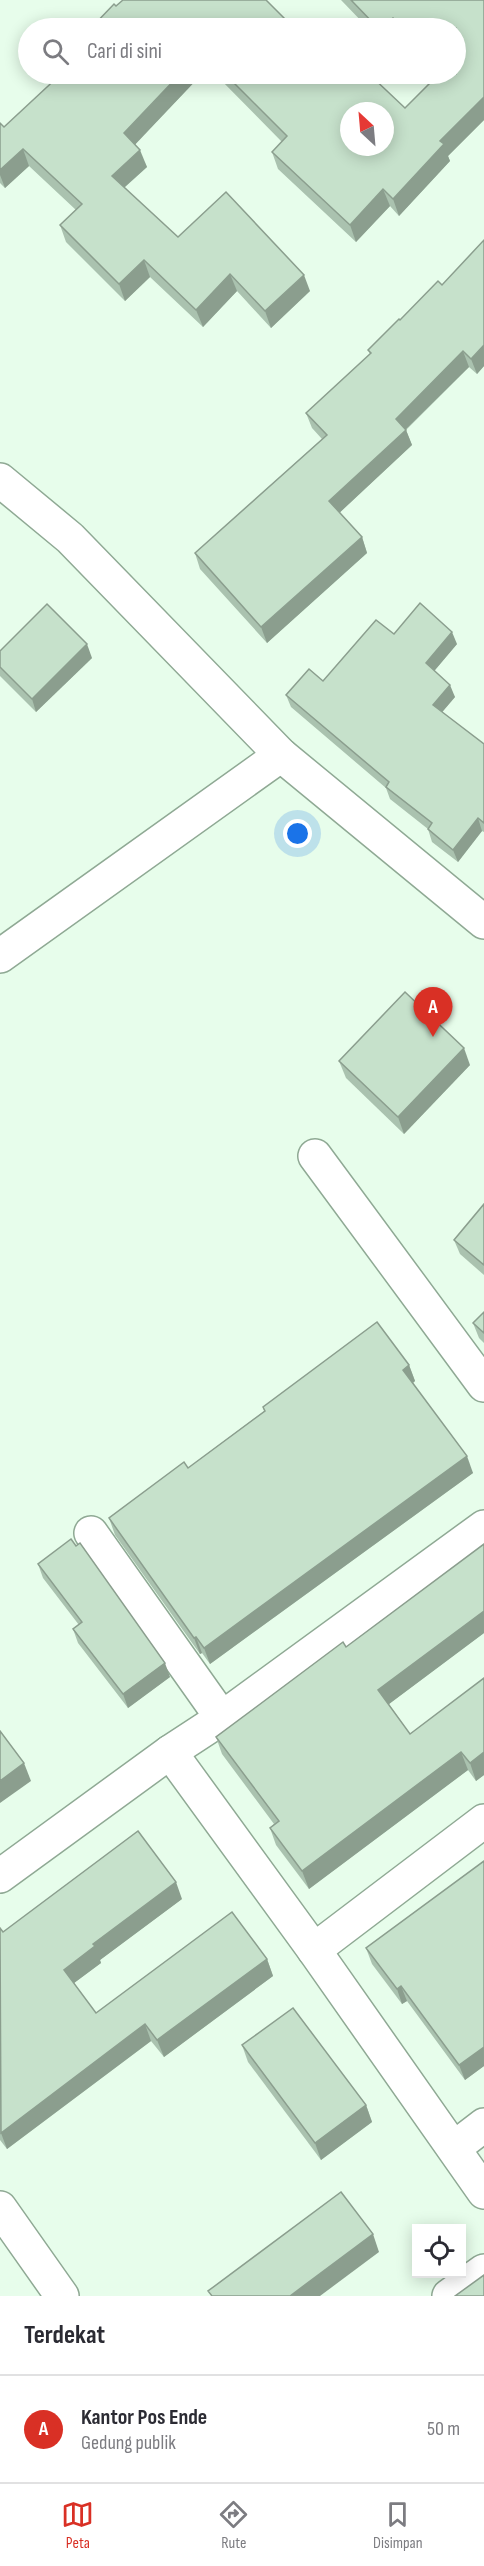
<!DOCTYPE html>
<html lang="id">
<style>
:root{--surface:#fff;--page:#f2f2f3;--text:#2b2b33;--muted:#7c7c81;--line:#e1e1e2;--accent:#d93025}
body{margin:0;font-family:"Sofia Sans Condensed",sans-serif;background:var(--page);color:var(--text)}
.controls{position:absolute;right:18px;bottom:18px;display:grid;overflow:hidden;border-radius:0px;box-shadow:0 3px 15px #0003}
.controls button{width:54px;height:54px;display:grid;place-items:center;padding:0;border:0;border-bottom:2px solid var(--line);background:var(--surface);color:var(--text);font:30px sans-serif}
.compass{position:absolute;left:340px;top:102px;width:54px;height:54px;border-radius:50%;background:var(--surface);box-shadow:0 3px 15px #0003;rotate:334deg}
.you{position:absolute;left:298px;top:834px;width:21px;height:21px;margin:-15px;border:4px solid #fff;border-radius:50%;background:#1a73e8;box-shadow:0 0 0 9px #1a73e833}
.badge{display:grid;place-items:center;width:39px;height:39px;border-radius:50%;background:var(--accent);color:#fff;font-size:20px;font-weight:700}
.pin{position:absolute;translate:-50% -50px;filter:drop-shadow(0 2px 3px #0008)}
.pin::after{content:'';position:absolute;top:32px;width:21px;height:18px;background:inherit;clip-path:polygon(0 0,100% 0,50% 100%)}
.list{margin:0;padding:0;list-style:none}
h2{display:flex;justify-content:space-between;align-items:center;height:78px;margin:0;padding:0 24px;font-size:26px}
h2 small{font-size:20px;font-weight:400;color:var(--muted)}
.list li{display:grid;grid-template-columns:39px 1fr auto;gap:18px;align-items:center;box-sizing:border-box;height:108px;padding:0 24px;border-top:2px solid var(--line)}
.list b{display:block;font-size:22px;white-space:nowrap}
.list p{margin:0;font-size:20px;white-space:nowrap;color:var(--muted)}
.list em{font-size:20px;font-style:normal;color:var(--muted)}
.icon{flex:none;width:33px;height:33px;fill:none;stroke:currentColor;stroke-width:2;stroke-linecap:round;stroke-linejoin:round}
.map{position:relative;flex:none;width:484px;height:2296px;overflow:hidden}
.search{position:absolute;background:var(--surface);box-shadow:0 3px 15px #0003;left:18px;right:18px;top:18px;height:66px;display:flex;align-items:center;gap:15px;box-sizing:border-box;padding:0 21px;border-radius:33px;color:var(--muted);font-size:22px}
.sheet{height:186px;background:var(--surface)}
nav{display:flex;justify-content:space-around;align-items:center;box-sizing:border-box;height:84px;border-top:2px solid var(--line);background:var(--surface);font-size:16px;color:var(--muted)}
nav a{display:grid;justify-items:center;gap:3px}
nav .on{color:var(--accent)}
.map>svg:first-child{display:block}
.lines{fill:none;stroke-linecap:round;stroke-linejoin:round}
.street-casing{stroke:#8fa994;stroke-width:36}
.street{stroke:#fff;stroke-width:33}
.wall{fill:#aac2af}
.shaded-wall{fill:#8b9e8e}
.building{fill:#c6e1cb;stroke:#8b9e8e;stroke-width:1.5;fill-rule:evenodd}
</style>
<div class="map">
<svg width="484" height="2296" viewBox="0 0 484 2296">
<rect width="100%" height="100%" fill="#e7fdeb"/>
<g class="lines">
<defs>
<g id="street">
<path d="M0,480L70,538L281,755L484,922"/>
<path d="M0,956L281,755"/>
<path d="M315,1156L484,1385"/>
<path d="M91,1533L222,1718"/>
<path d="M170,1752L314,1950L484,2192"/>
<path d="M0,1876L170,1752L222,1718L484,1527"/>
<path d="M314,1950L484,1821"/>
<path d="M454,2148L484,2125"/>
<path d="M0,2208L62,2296"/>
<path d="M449,2296L484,2271"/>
</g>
</defs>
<use href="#street" class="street-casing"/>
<use href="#street" class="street"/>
</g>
<g class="wall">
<path d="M341,0H484V120L448,156L450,161L399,216L390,206L356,242L278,169L272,152L282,142L215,74H339L344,79L405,108L438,74H456V28H368Z"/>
<path d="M202,74L135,144L147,167L124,188L178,237L310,291L271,328L237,291L203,327L150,277L125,301L66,242L60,225L76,210L29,166L5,188L0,183V123L4,127Z"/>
<path d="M484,240V366L477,374L469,367L406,430L412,445L339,513L362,537L367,553L267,643L200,569L195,553L322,439L312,428L306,413L370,354L368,350L400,320L442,285Z"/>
<path d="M394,634L457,644L434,671L455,697L442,712L484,744V832L482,831L458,862L432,842L428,829L390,799L386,788L291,707L286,695L323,681Z"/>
<path d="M0,651L92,658L36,712L0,676Z"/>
<path d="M339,1061L470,1065L404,1134L346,1078Z"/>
<path d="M484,1204V1275L460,1254L454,1240Z"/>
<path d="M484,1312V1343L479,1338L473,1323Z"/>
<path d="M409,1365L415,1381L413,1383L473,1473L210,1664L202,1653L200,1654L115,1535L109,1518L188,1468L264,1411L263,1407Z"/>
<path d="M484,1544V1633L389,1704L410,1734L484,1678V1775L476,1781L468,1770L309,1889L276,1845L270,1828L274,1824L222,1754L216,1737L346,1647Z"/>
<path d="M38,1564L170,1677L128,1708L78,1643L73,1629L79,1625L43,1578Z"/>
<path d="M484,1861V2066L465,2080L407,2001L402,2004L372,1964L366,1948Z"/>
<path d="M182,1899L100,1960L101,1963L74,1983L96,2013L267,1959L273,1976L164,2057L151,2041L7,2149L0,2140V1928L3,1932Z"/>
<path d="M242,2045L366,2105L372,2122L321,2160L248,2062Z"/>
</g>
<g class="shaded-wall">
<path d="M393,18L397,28H381Z"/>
<path d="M180,74H202L130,150L124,133Z"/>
<path d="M484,97V120L448,156L450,161L399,216L393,199L440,141Z"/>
<path d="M23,149L29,166L5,188L0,175V170Z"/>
<path d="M140,150L147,167L118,193L112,176Z"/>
<path d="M383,189L390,206L356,242L350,225Z"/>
<path d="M144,260L150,277L125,301L119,284Z"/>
<path d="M230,274L237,291L203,327L196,310Z"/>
<path d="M304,275L310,291L271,328L265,311Z"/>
<path d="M484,345V366L477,374L471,359Z"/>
<path d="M463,351L469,367L401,434L396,419Z"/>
<path d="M406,430L412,445L335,517L329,501Z"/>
<path d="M362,537L367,553L267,643L261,627Z"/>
<path d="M452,632L457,644L430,676L426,663Z"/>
<path d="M87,644L92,658L36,712L32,699Z"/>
<path d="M450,685L455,697L438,717L433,705Z"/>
<path d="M478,818L482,831L458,862L453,850Z"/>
<path d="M464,1048L470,1065L404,1134L398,1117Z"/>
<path d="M409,1365L415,1381L409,1386L403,1370Z"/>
<path d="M467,1456L473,1473L210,1664L204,1648Z"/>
<path d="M484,1611V1633L385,1707L378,1690Z"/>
<path d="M196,1637L202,1653L200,1654L194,1638Z"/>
<path d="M165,1663L170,1677L128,1708L123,1694Z"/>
<path d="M461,1752L468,1770L309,1889L302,1871Z"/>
<path d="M484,1752V1775L476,1781L470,1763Z"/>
<path d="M24,1763L31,1781L0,1803V1781Z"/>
<path d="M176,1882L182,1899L100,1960L101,1963L70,1986L64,1970L93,1944Z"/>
<path d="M267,1959L273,1976L164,2057L157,2040Z"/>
<path d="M401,1986L407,2001L402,2004L397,1989Z"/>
<path d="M145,2024L151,2041L7,2149L1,2133Z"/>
<path d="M484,2047V2066L465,2080L459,2065Z"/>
<path d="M366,2105L372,2122L321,2160L315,2143Z"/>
<path d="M373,2234L379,2252L320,2296H290Z"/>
</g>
<g class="building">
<path d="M123,0H266L294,28H91L114,4L116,6Z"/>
<path d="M351,0H484V97L440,141L444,144L393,199L383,189L350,225L272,152L287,136L225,74H339L344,79L349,74H369L405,108L439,74H456V28H404L393,18L381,28H378ZM349,111H385V147H349Z"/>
<path d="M61,74H180L124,133L140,150L112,176L178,237L226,192L304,275L265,311L230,274L196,310L144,260L119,284L60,225L82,204L23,149L0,170V123L4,127Z"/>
<path d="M484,240V345L471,359L463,351L396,419L406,430L329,501L362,537L261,627L195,553L327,435L306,413L371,353L368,350L399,319L400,320L438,281L442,285Z"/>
<path d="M420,603L452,632L426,663L450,685L433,705L484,744V823L478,818L453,850L428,829L432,823L386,787L389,782L286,695L309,669L323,681L376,620L394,634Z"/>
<path d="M47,604L87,644L32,699L0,667V651Z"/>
<path d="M405,992L464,1048L398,1117L339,1061Z"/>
<path d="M484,1204V1265L454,1240Z"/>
<path d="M484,1312V1333L473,1323Z"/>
<path d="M377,1322L409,1365L403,1370L467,1456L204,1648L196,1637L194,1638L109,1518L184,1462L188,1468L265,1411L263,1407Z"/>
<path d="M71,1539L76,1546L80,1543L165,1663L123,1694L73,1629L82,1622L38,1564Z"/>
<path d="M484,1544V1611L378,1690L410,1734L484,1678V1752L470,1763L461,1752L302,1871L270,1828L279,1821L216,1737L343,1642L346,1647Z"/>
<path d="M0,1731L24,1763L0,1781Z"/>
<path d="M138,1831L176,1882L93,1944L95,1946L64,1970L96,2013L232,1912L267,1959L157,2040L145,2024L1,2133L0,1928L3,1932Z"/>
<path d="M484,1861V2047L459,2065L401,1986L397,1989L366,1948Z"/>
<path d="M293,2008L366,2105L315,2143L242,2045Z"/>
<path d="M341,2192L373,2234L290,2296H212L208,2291Z"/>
<path d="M484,2275V2296H455Z"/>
</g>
</svg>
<div class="controls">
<button><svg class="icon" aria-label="locate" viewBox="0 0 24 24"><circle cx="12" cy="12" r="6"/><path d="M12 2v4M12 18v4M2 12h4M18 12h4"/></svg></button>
</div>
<svg class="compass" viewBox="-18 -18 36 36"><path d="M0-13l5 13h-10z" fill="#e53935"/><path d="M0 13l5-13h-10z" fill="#7c7c81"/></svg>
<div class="you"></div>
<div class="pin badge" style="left:433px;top:1037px">A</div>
<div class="search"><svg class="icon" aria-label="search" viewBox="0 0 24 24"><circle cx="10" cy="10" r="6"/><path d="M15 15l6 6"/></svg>Cari di sini</div>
</div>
<section class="sheet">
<h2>Terdekat<small></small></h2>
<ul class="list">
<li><span class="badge">A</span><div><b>Kantor Pos Ende</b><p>Gedung publik</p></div><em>50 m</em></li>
</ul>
</section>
<nav>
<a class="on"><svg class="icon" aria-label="map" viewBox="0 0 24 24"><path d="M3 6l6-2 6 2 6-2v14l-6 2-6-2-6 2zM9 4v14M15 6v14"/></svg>Peta</a>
<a><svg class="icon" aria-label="directions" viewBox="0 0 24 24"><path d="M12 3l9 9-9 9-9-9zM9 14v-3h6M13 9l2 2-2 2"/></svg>Rute</a>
<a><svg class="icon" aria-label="saved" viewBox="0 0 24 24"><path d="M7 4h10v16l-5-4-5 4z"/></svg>Disimpan</a>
</nav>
